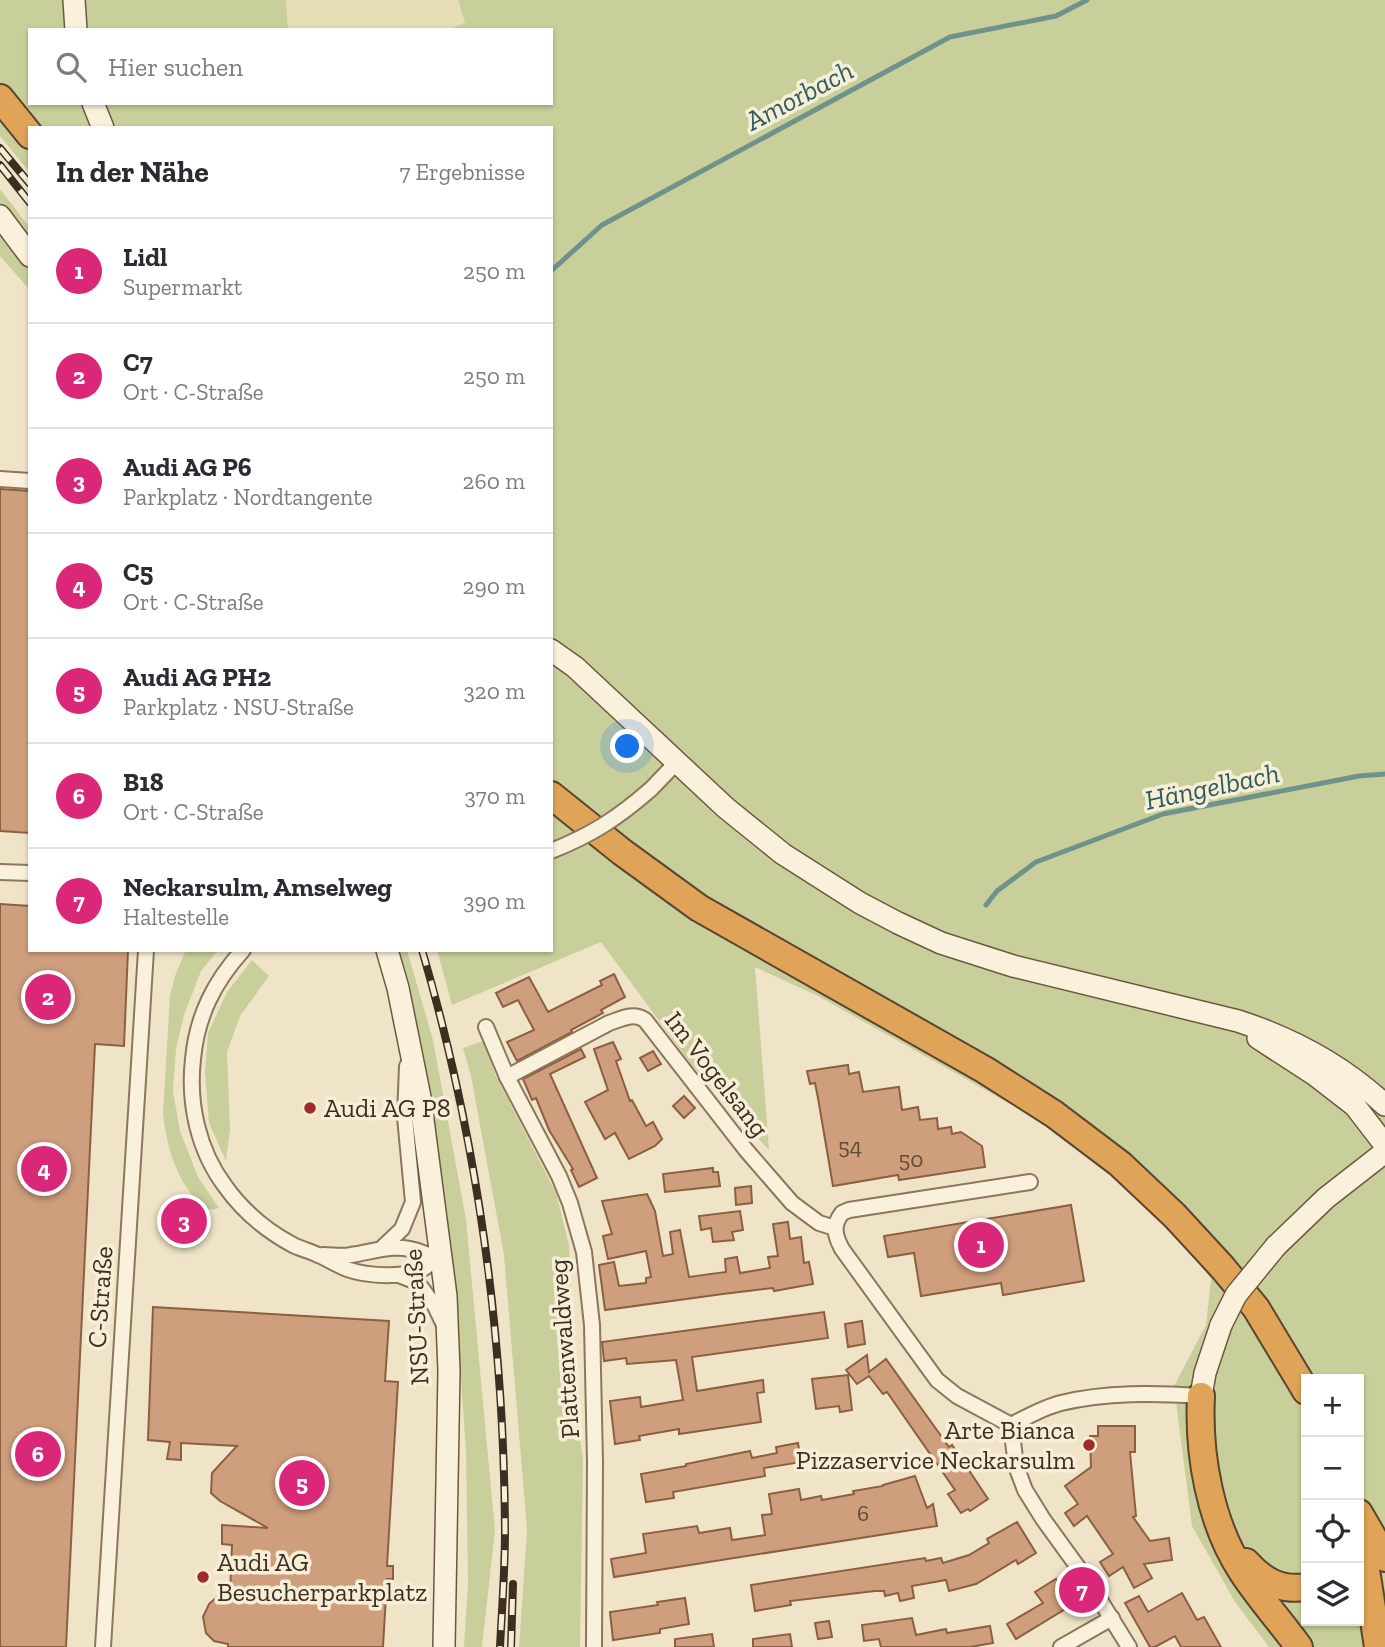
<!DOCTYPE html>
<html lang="de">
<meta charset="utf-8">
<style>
:root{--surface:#fff;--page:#f7f7f7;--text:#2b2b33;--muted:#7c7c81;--line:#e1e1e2;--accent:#db2777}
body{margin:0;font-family:"Zilla Slab",serif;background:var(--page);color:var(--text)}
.controls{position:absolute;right:21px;bottom:21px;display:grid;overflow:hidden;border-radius:0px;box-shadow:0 2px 5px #0004}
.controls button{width:63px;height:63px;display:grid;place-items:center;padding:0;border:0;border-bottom:2px solid var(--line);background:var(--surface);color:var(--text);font:35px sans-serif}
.you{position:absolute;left:628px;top:747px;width:24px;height:24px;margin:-18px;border:5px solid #fff;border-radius:50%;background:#1a73e8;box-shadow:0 0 0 10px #1a73e833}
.badge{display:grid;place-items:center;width:46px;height:46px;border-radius:50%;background:var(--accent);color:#fff;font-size:23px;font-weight:700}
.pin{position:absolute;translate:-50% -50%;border:4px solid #fff;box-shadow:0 2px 7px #0006}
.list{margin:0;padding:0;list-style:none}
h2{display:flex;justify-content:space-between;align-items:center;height:91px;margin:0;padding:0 28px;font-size:30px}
h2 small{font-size:23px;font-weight:400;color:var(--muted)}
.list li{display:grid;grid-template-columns:46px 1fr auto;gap:21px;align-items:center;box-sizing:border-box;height:105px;padding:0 28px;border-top:2px solid var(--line)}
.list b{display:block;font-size:26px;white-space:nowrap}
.list p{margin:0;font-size:23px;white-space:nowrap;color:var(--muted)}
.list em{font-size:23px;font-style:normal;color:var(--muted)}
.icon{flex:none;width:38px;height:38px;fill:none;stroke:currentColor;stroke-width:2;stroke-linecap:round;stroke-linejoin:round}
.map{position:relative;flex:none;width:1385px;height:1647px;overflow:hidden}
.search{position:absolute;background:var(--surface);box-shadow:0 2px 5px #0004;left:28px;top:28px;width:525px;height:77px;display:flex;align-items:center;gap:18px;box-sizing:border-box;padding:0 24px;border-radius:0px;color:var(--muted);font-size:26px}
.panel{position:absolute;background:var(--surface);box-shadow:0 2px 5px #0004;left:28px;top:126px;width:525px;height:826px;border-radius:0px}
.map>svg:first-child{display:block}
.farmland{fill:#e6deb5}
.green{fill:#c9cf9b;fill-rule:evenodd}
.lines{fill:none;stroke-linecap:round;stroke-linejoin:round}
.stream{stroke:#6f938a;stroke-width:5}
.building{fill:#cf9f7d;stroke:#8d5f41;stroke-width:2}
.street-casing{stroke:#8d765c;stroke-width:18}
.secondary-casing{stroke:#6f573f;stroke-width:24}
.highway-casing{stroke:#5b4430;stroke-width:30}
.street{stroke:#faf1dc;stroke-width:14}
.secondary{stroke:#faf1dc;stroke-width:21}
.highway{stroke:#e0a458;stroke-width:26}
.rail-casing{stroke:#3d2e20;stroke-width:8}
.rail{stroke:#f7eed8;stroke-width:5;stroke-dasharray:16;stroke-linecap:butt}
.street-bridge-casing{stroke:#8d765c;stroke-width:18;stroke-linecap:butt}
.secondary-bridge-casing{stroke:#6f573f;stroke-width:24;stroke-linecap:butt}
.street-bridge{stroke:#faf1dc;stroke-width:14}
.secondary-bridge{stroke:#faf1dc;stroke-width:21}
.poi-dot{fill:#9e2a2b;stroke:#f7eed8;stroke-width:2.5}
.labels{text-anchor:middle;stroke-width:7;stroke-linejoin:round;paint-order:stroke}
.number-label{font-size:23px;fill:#624a37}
.street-label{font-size:26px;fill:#3d2e20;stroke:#f7eed8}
.poi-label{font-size:26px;fill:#3d2e20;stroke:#f7eed8;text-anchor:start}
.water-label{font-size:28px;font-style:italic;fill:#2f5d5a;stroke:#f7eed8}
</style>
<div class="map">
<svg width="1385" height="1647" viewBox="0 0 1385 1647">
<rect width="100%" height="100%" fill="#f0e4c8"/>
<path class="farmland" d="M286,0H458L465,24L448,30H288Z"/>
<g class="green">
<path d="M0,0H286L288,30H30V103H551V30H448L465,23L458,0H1385V1647H1269L1235,1602L1192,1526L1174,1386L1206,1325L1211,1279L1163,1218L1088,1152L1039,1120L818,996L755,967L769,1150L691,1064L601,942L452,1005L437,950H551V128H30V173L0,136ZM1306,1379H1359V1621H1306Z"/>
<path d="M0,189L30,228V290L0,256Z"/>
<path d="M186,950H218L201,971L184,1015L176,1049L173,1091L180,1131L198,1177L219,1208C216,1209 212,1210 208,1209C200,1208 196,1201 192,1195C174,1172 166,1143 163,1113L170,995L176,973Z"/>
<path d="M390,950H407L433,1040L466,1219L495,1531L482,1647H464L468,1584L466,1450L452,1254Z"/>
<path d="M252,960L269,976L240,1016L227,1052L230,1129L226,1161L209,1123L205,1072L208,1033L227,992Z"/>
<path d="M483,1041L495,1074L556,1193L569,1245L576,1412L583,1459L580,1647H519L527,1530L504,1255L471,1076L463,1048Z"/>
</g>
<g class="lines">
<g class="stream">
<path d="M551,271L602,225L950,37L1056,16L1087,0"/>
<path d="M986,905L997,891L1036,862L1163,814L1359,776L1385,774"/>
</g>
</g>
<g class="building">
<path d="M0,489L30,491V833L0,831Z"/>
<path d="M0,904L30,906V950H128L124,1046L95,1044L66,1647H0Z"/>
<path d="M614,974L625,997L601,1010L603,1013L571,1030L572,1032L517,1061L507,1042L534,1030L518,1000L503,1007L496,993L529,977L548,1012L602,985L600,981Z"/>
<path d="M613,1042L621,1059L616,1061L630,1101L632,1100L646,1126L653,1122L662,1139L655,1146L629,1159L615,1133L605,1139L585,1102L608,1090L594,1049Z"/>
<path d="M581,1049L585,1057L550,1074L597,1178L579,1187L571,1170L573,1169L549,1130L536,1098L532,1100L523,1079Z"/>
<path d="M653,1051L661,1064L648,1071L640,1058Z"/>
<path d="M848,1065L849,1074L859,1072L863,1092L899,1087L902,1110L918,1107L920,1120L937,1118L938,1129L951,1127L952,1134L961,1132L982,1146L985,1167L899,1180L898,1175L833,1186L818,1098L815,1083L810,1084L807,1071Z"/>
<path d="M684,1096L695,1108L684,1118L673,1106Z"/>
<path d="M713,1168V1172H718L720,1186L665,1192L663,1174Z"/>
<path d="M751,1186L752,1203L736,1205L735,1188Z"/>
<path d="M647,1194L655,1211L663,1256L673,1254L670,1232L680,1230L689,1277L726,1272L725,1259L737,1257L740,1273L770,1268L768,1257L778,1256L773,1224L788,1222L790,1239L801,1237L804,1263L809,1262L813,1284L774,1291L773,1288L723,1294L605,1310L599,1265L614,1262L619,1286L646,1283V1278L651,1277L646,1251L608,1259L603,1236L612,1234L602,1201Z"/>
<path d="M1071,1205L1084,1281L1003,1295L1001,1283L921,1296L914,1253L888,1257L884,1236Z"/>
<path d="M740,1211L743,1230L732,1232L734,1240L713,1242L711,1228L701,1230L699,1216Z"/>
<path d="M153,1307L389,1321L385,1381L398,1382L387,1566H393V1579H387L383,1647H228V1644L214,1641L206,1633L203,1617L209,1604L218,1596L230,1594L232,1545L222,1544V1525L268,1528L220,1501L211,1493L212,1473L237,1446L181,1443V1460L167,1459L170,1442L148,1440Z"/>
<path d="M824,1312L828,1338L692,1357L697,1391L763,1380L764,1392L757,1393L761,1422L679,1434V1429L639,1436L640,1440L615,1444L610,1401L640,1397L641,1407L683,1400L676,1360L627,1364L626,1358L604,1361L602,1342Z"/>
<path d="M862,1321L865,1344L848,1347L845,1324Z"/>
<path d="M867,1355L869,1372L886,1359L949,1447L952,1445L988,1499L970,1511L968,1509L961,1513L948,1494L955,1490L887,1392L883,1394L869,1376L857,1384L846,1370Z"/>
<path d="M848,1375L852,1410L840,1412L839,1406L816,1409L812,1379Z"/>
<path d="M1098,1426H1135V1452H1130L1136,1516L1133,1517L1150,1541L1169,1538L1172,1560L1144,1564L1152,1578L1134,1588L1123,1567L1109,1576L1100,1562L1113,1554L1087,1516L1074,1526L1065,1513L1078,1504L1065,1486L1091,1467L1090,1436H1098Z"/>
<path d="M798,1443L801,1462L764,1468L765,1476L673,1492L674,1498L646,1502L641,1474L686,1466V1464L750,1451L752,1458L777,1453L776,1447Z"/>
<path d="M915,1476L927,1508L933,1504L937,1526L614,1577L611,1559L646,1553L643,1534L697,1526L699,1533L730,1528L732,1540L765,1535L762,1515L772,1514L769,1494L799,1489L801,1500L821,1496L822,1500L854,1494L853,1491L883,1486V1485Z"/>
<path d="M1017,1522L1036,1553L1018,1564L1016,1560L976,1584L949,1591L946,1580L912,1586L914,1598L900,1601L898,1593L885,1596L884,1591H875L790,1601L791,1605L755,1611L751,1585L925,1558L926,1561L941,1558L943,1563L969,1555L989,1543L987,1539Z"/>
<path d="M1056,1579L1072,1605L1016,1639L1007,1624L1043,1603L1035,1592Z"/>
<path d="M1182,1593L1197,1620L1204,1617L1221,1647H1181L1175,1636L1155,1647H1150L1125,1603L1139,1596L1148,1612Z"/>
<path d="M685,1598L689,1624L660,1629V1633L613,1640L610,1612L658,1605L657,1602Z"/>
<path d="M912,1618L916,1635L946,1629L947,1633L990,1626L993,1643L970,1647H881L879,1639L864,1641L862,1625Z"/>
<path d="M829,1621L832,1637L818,1639L815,1623Z"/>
<path d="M712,1634L714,1647H675V1639Z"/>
<path d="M790,1634L792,1647H753V1639Z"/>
</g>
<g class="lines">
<defs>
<g id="street">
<path d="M0,479L30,481"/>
<path d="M651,789L677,762"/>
<path d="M0,872L30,873"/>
<path d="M243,950C214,982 197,1016 193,1059C188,1103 198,1150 225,1186C242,1210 267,1231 293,1245C301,1249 310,1251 318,1255C328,1259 337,1265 347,1269C365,1276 415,1280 429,1264C433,1258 435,1251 437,1244"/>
<path d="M486,1027L507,1077L559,1176L570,1203L584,1252L592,1325L595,1462L594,1647"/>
<path d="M507,1077L609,1023C621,1019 633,1012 645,1020L746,1150L792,1203L819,1223L835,1228"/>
<path d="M383,1247L402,1229L413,1202L405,1117L407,1066"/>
<path d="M323,1255C332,1255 342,1257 351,1255C377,1251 397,1242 423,1253C430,1256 433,1257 436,1263"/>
<path d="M399,1275L417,1282L435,1306L444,1325"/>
<path d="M1011,1425L957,1396L937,1380L842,1249C835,1236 832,1226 842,1213L849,1210L1030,1182"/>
<path d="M1011,1425L1016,1466L1025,1490L1043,1519L1090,1584L1129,1647"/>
<path d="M1011,1425C1027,1417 1044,1407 1061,1403C1106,1392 1155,1393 1201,1396"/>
<path d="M103,1647L146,950"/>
<path d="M1061,1647L1112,1618"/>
</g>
<g id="secondary">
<path d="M74,0L76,30"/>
<path d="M93,103L103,128"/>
<path d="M0,216L30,256"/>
<path d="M551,650L575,667L726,808L783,854L860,903L898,923L941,943L1013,966L1238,1021C1294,1039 1342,1065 1385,1105"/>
<path d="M387,950L398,988L420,1097L446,1296L449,1371L444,1647"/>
<path d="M1258,1038L1315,1075L1355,1106L1385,1145"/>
<path d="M1276,1246L1326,1198L1385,1152"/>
<path d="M1201,1396L1205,1373L1221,1325"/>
</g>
<g id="highway">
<path d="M0,98L30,135"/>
<path d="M551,795L622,852L699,908L985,1070L1054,1114L1120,1164L1175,1216L1222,1267L1256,1308L1306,1391"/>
<path d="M1201,1396C1198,1454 1210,1524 1243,1573C1260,1599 1281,1622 1299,1647"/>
<path d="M1359,1513L1385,1558"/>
<path d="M1359,1540L1367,1576L1378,1647"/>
<path d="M1246,1562C1263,1581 1281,1591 1306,1587"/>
</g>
</defs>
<use href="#street" class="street-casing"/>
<use href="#secondary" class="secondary-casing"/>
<use href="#highway" class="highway-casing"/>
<use href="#street" class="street"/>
<use href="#secondary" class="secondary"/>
<use href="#highway" class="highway"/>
<defs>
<g id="rail">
<path d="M0,148L30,184"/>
<path d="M0,165L30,203"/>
<path d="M422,950C477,1138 504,1335 505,1531C505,1569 502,1608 500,1647"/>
<path d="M511,1647L513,1584"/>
</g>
</defs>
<use href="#rail" class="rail-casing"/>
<use href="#rail" class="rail"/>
<defs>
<path id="street-bridge" d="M551,851C592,835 619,817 651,789"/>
<path id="secondary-bridge" d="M1221,1325L1236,1295L1276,1246"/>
</defs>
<use href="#street-bridge" class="street-bridge-casing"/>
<use href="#secondary-bridge" class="secondary-bridge-casing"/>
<use href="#street-bridge" class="street-bridge"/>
<use href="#secondary-bridge" class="secondary-bridge"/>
</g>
<g class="poi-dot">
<circle cx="310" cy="1108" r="7"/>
<circle cx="1089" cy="1445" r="7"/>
<circle cx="203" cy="1577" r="7"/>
</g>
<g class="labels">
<g class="number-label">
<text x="850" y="1154">54</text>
<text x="911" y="1167">50</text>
<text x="863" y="1521">6</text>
</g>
<g class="street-label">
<text transform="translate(717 1074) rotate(52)" y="9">Im Vogelsang</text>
<text transform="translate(100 1297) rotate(-86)" y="9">C-Straße</text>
<text transform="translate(416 1317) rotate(-93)" y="9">NSU-Straße</text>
<text transform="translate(564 1349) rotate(-94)" y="9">Plattenwaldweg</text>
</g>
<g class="poi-label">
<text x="324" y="1117">Audi AG P8</text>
<text x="1075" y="1439" text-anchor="end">Arte Bianca<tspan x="1075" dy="30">Pizzaservice Neckarsulm</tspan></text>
<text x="217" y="1571">Audi AG<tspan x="217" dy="30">Besucherparkplatz</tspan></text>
</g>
<g class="water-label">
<text transform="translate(799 95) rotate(-28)" y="10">Amorbach</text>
<text transform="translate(1212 786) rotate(-12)" y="10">Hängelbach</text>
</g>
</g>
</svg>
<div class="controls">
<button>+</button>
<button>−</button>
<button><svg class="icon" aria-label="locate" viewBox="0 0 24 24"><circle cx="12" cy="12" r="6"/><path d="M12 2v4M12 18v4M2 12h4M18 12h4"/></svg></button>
<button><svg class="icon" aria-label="layers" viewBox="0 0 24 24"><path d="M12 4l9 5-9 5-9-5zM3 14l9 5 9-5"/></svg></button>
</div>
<div class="you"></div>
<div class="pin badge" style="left:981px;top:1245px">1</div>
<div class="pin badge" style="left:48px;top:997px">2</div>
<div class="pin badge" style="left:184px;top:1221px">3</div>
<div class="pin badge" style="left:44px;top:1169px">4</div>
<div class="pin badge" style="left:302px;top:1483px">5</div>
<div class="pin badge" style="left:38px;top:1454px">6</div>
<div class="pin badge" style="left:1082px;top:1590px">7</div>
<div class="search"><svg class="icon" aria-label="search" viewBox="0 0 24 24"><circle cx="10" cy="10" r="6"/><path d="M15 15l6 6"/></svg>Hier suchen</div>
<section class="panel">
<h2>In der Nähe<small>7 Ergebnisse</small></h2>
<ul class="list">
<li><span class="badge">1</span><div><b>Lidl</b><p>Supermarkt</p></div><em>250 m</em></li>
<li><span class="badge">2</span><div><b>C7</b><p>Ort · C-Straße</p></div><em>250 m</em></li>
<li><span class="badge">3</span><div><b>Audi AG P6</b><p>Parkplatz · Nordtangente</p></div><em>260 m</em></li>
<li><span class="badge">4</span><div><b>C5</b><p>Ort · C-Straße</p></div><em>290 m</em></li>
<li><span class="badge">5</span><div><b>Audi AG PH2</b><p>Parkplatz · NSU-Straße</p></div><em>320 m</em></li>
<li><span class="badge">6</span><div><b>B18</b><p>Ort · C-Straße</p></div><em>370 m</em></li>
<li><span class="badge">7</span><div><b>Neckarsulm, Amselweg</b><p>Haltestelle</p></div><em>390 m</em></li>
</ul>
</section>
</div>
